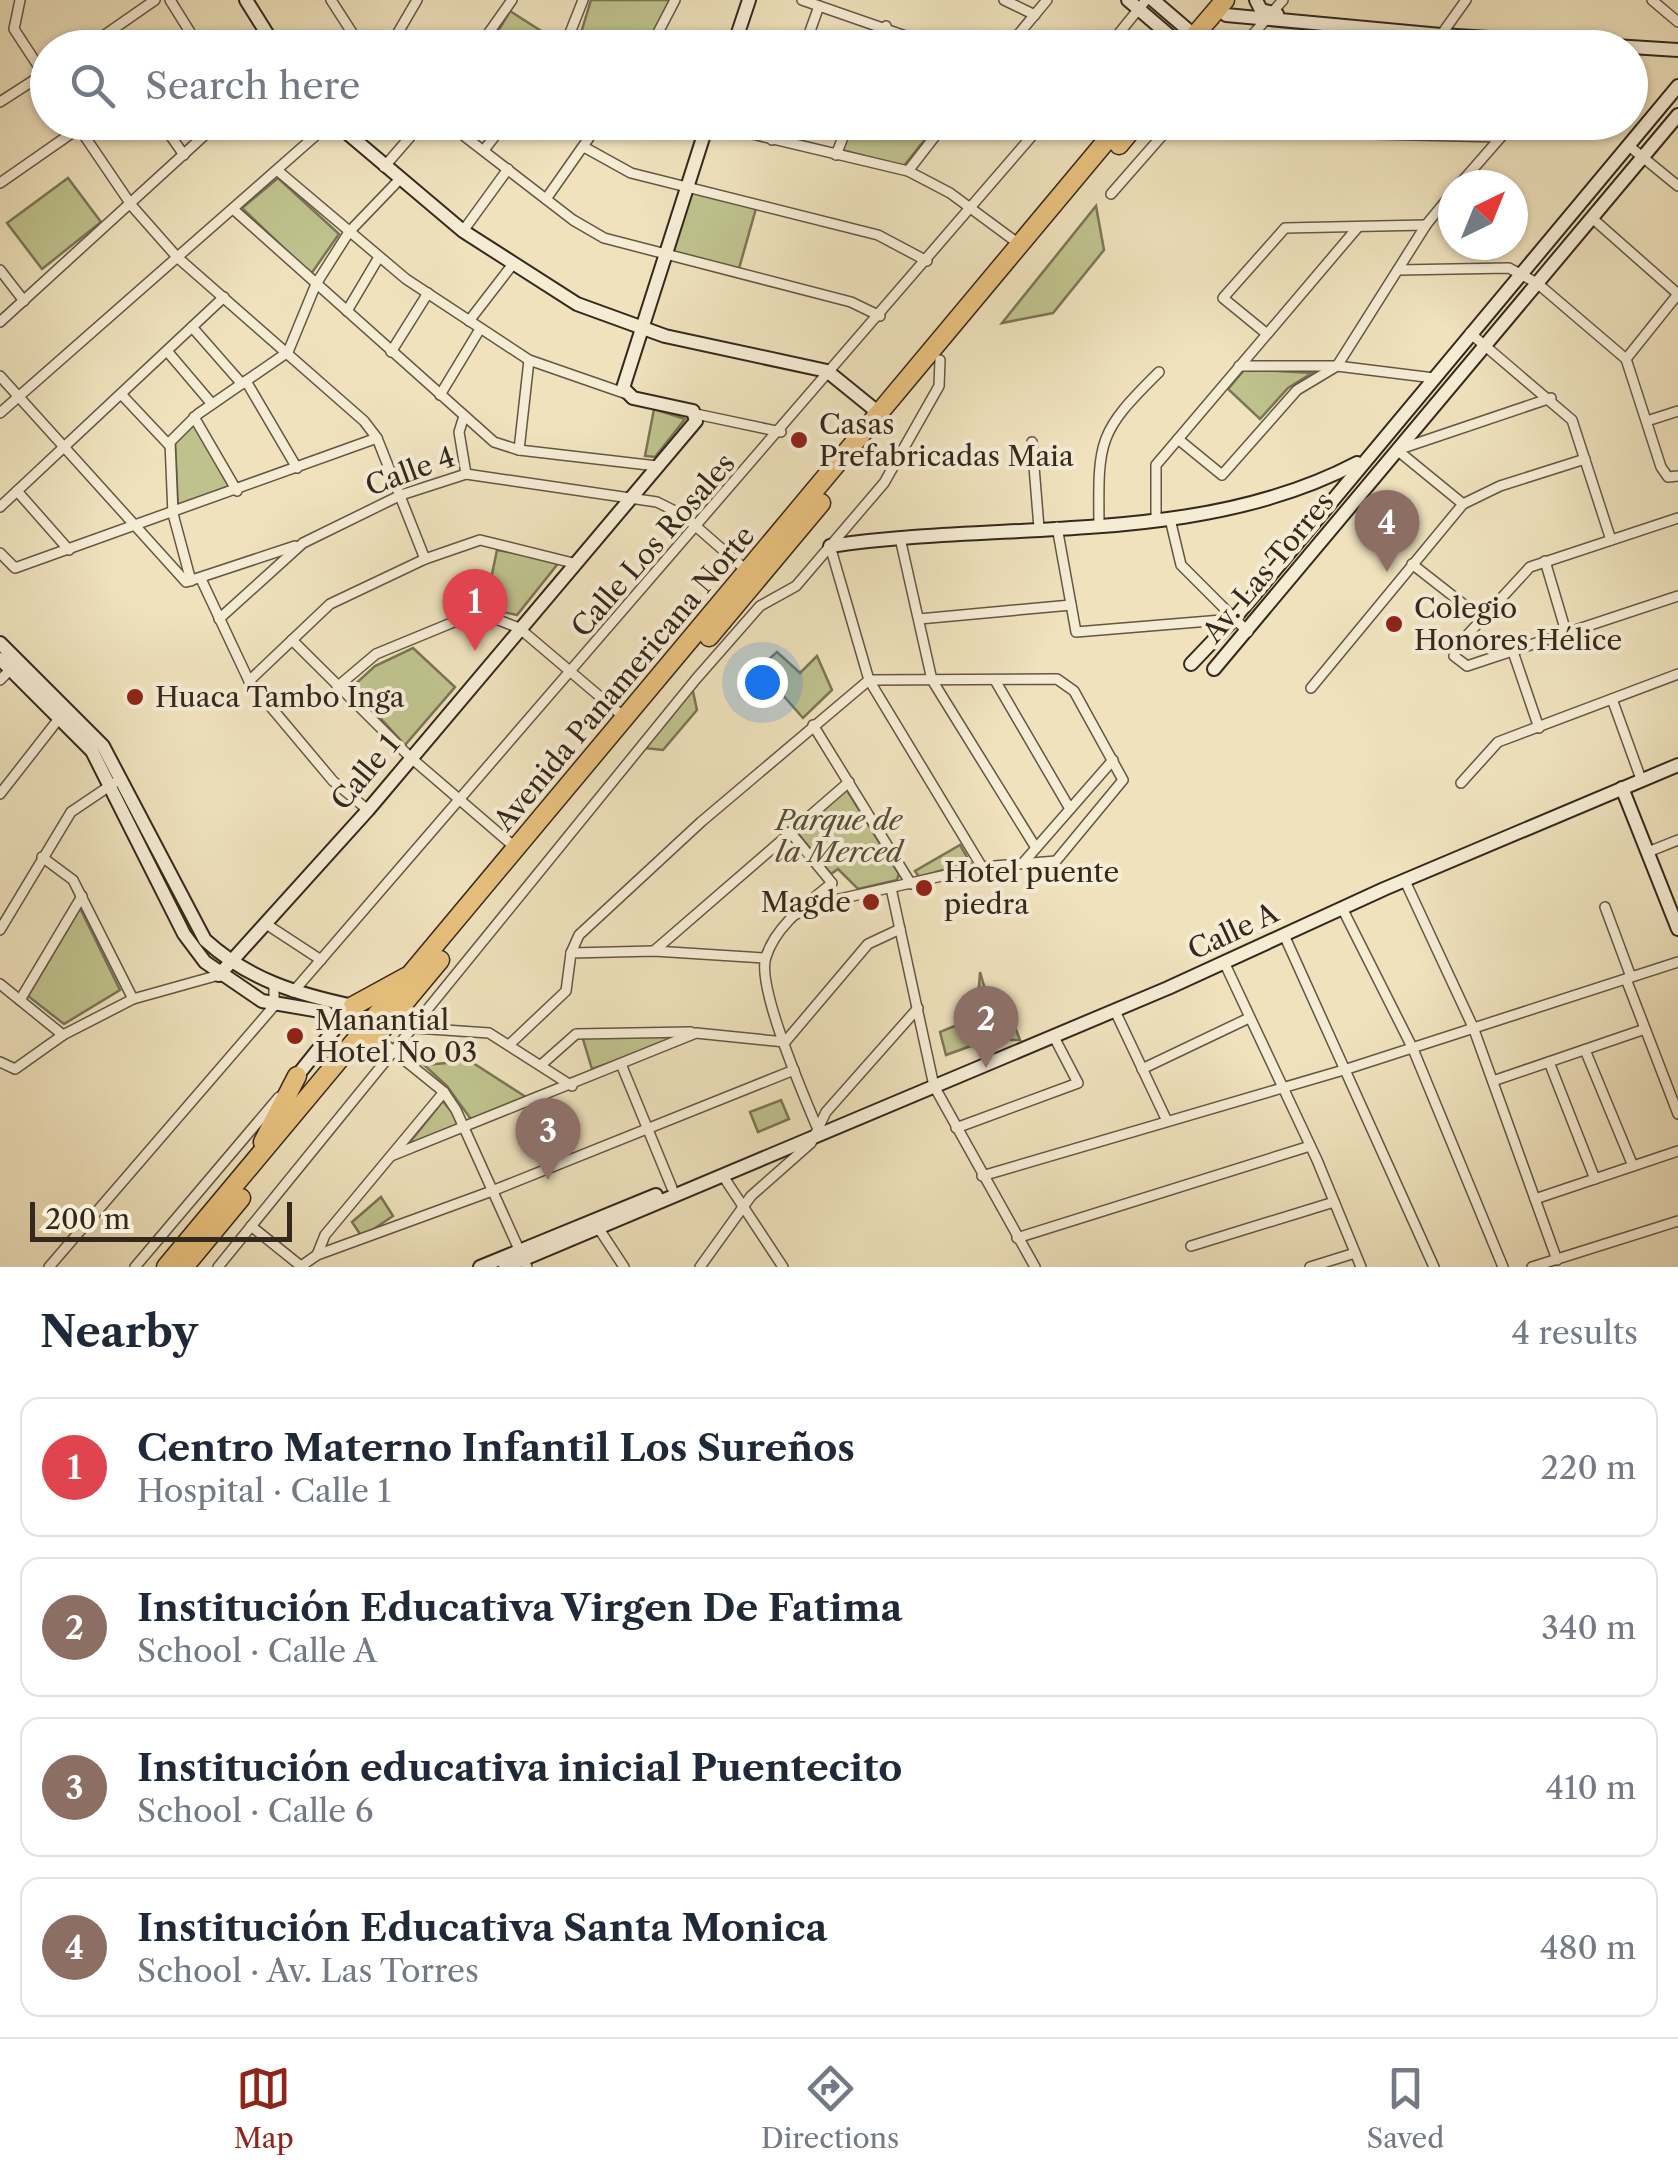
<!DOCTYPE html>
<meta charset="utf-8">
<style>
:root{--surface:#fff;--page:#f2f2f3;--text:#1f2937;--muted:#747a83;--line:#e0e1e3;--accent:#8f2418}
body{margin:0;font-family:"Libre Caslon Text",serif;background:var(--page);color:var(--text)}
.compass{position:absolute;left:1438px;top:170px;width:90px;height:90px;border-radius:50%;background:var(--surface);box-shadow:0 2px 8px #0004;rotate:43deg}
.scale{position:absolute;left:30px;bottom:25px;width:262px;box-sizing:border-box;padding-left:10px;border:5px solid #35281d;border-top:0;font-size:28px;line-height:35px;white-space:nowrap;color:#35281d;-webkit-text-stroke:8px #f5ecd4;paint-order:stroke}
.you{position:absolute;left:762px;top:682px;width:35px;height:35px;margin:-25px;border:8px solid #fff;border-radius:50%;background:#1a73e8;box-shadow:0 0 0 15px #1a73e833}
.badge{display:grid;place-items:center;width:65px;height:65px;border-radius:50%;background:var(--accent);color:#fff;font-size:32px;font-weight:700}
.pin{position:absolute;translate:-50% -82px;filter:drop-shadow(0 2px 5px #0008)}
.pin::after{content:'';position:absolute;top:52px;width:35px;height:30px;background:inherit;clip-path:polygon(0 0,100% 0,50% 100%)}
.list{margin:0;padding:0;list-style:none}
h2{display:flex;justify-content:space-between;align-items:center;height:130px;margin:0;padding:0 40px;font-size:42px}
h2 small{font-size:32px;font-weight:400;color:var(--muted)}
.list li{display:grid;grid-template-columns:65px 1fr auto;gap:30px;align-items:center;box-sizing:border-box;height:140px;margin:0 20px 20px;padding:0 20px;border:2px solid var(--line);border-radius:20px}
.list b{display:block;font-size:38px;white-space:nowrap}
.list p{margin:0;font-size:32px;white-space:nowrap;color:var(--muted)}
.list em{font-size:32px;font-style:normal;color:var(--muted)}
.icon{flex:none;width:55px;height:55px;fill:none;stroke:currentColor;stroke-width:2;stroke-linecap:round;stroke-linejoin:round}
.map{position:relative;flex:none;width:1678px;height:1267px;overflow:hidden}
.search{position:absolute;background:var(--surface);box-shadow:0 2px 8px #0004;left:30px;right:30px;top:30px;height:110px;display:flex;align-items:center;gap:25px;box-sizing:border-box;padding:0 35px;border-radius:55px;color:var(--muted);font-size:38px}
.sheet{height:770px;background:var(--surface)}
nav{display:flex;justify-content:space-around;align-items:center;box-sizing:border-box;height:140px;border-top:2px solid var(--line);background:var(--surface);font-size:28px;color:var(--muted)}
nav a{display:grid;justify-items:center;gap:5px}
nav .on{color:var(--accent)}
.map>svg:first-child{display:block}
.green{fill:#bfc28d;stroke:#7a7555;stroke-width:2.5}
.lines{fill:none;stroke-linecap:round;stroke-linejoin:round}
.street-casing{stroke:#645645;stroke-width:12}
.secondary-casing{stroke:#35281d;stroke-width:16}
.highway-casing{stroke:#35281d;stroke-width:21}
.street{stroke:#f5ecd4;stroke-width:9}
.secondary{stroke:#f5ecd4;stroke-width:12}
.highway{stroke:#e8c17e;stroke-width:18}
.poi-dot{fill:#8f2418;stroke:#f5ecd4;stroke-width:4}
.labels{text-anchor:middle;stroke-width:8;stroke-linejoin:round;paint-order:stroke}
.poi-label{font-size:28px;fill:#35281d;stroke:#f5ecd4;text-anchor:start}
.street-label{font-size:28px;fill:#35281d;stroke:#f5ecd4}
.park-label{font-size:28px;font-style:italic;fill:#584e39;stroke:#f5ecd4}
</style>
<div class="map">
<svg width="1678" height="1267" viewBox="0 0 1678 1267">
<rect width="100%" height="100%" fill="#efe2bd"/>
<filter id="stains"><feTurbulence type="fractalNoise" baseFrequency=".002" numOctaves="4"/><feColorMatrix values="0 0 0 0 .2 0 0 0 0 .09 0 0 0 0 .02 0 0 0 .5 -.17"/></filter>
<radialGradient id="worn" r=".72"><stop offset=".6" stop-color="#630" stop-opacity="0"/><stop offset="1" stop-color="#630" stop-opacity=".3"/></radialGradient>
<g class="green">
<path d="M591,0H670L648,47H605L581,33Z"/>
<path d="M510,11L563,45L488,48Z"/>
<path d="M852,123H938L903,167L842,150Z"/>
<path d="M68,178L101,222L42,269L7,223Z"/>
<path d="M278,178L339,234L311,274L242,208Z"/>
<path d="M686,187L757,205L738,272L664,254Z"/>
<path d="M1096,206L1104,250L1053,313L1002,323Z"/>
<path d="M1245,369L1312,373L1288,388L1260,419L1228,389Z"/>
<path d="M654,409L685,419L655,457L645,456Z"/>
<path d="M195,423L231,487L178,508L175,442Z"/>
<path d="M497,550L560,561L517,615L485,608Z"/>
<path d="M413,648L455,687L405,745L352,687L375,666Z"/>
<path d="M777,652L800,673L817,656L832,690L803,718L759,668Z"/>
<path d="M692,687L697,710L663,750L644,748Z"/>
<path d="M845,787L899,874L897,880L858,889L838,869L831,874L796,831Z"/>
<path d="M960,845L970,862L919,877L915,871Z"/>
<path d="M80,908L120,990L64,1024L28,996Z"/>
<path d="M980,972L990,1006L1005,1002L1020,1040H1011L1007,1033L946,1055L940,1032L967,1021L959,1010L979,987Z"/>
<path d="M676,1034L677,1040L592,1069L582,1036Z"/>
<path d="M470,1061L526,1097L473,1122L447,1086L424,1065Z"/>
<path d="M781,1100L789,1119L758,1132L750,1112Z"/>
<path d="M443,1101L461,1124L412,1146L410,1142Z"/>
<path d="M381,1197L393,1216L362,1237L352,1222Z"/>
</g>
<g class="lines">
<defs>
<g id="street">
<path d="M20,0L14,29L48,81"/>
<path d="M170,0L200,48"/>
<path d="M331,0L362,48"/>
<path d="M802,0L940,48"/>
<path d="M1004,0L1035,15"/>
<path d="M1652,0L1678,22"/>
<path d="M1441,35L1466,0"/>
<path d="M86,48L155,0"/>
<path d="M389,48L417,0"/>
<path d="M478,48L512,0"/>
<path d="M564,48L583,0"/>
<path d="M650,48L675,0"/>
<path d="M804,48L819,6"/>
<path d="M878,48L886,26"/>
<path d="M1007,48L1047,0"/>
<path d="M1107,48L1146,0"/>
<path d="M1148,48L1163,29"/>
<path d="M1241,48L1283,0"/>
<path d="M0,102L45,73"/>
<path d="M75,122L132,206L177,257L364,421L377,438L425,559"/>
<path d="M161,122L184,155"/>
<path d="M446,122L573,220L604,238L851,302L880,316"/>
<path d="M702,122L908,171L950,193L1019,244"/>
<path d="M1168,129L1499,137"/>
<path d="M772,140L778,122"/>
<path d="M1629,146L1678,186"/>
<path d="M584,147L631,173L878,235L927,261"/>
<path d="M484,150L506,122"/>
<path d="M836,155L849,122"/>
<path d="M384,167L423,122"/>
<path d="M277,170L406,279L529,360L624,393"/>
<path d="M908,171L946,122"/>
<path d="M0,183L79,128"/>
<path d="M1459,185L1514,122"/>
<path d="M1111,194L1174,122"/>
<path d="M546,199L600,122"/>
<path d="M233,209L494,442L519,450L657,466"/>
<path d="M1592,218L1678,294"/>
<path d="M463,231L508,169"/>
<path d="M0,270L24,301"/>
<path d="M1398,270L1509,268L1537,283L1626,359L1661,467L1668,477L1678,476"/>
<path d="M347,311L379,257"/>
<path d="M469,321L513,264"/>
<path d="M0,322L219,122"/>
<path d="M192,327L242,384"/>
<path d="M1470,333L1572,420L1611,540"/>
<path d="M1267,334L1223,298L1285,228L1426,225"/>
<path d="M167,351L212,404"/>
<path d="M391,352L428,293"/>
<path d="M1626,359L1678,294"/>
<path d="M1239,366H1337L1434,378"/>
<path d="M0,376L186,582L295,546"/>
<path d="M246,381L297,468"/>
<path d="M121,394L169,445"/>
<path d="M440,395L480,329"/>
<path d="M0,413L331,122"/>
<path d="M696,414L781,432"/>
<path d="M464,416L459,432L466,474"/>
<path d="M194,417L237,491"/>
<path d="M1647,421L1678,411"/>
<path d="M1178,439L1222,475L1297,390L1337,366L1426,225L1453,192"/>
<path d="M1032,442L1039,528"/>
<path d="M1400,449L1551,398"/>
<path d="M519,450L529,360"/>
<path d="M1397,450L1463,504"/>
<path d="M17,491L69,550"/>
<path d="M0,507L224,297"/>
<path d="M1678,518L1530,567L1459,644L1454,656L1467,666L1678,596"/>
<path d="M1170,519L1181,565L1248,632"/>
<path d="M1156,521V465L1358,227"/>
<path d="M1099,525C1098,440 1098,432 1159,372"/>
<path d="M1057,527L1076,632L1234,619"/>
<path d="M900,538L932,680L1036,848"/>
<path d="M830,546L869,680L982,867"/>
<path d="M0,553L15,568L377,438"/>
<path d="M1545,561L1566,632"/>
<path d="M1412,564L1481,618"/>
<path d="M201,579L249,681L333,781L368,810"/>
<path d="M191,581L173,514L170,442L198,414L288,352L316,284L349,232L399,180"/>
<path d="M219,619L303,543L401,495L466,474L657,502L683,515L746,570"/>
<path d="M919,619L1071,605"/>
<path d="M292,640L410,757L517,849"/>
<path d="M1512,649L1539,728"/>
<path d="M0,680L11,669"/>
<path d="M249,681L330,604L425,559L480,540L573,563"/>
<path d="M996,682L1070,809"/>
<path d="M337,687L376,654L478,612L519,628L624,717"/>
<path d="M1311,688L1463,504L1500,486L1585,459"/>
<path d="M1612,699L1641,779"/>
<path d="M813,725L911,884"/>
<path d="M1461,783L1498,742L1678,674"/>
<path d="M0,794L61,716"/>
<path d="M790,832L832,883C807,904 776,925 766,957C756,985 803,1094 816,1125"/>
<path d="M1648,852L1678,840"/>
<path d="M42,857L73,880L133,999"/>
<path d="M1023,863L1113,760"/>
<path d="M1405,881L1473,1027L1557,1260"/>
<path d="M891,888L934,1086L1035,1267"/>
<path d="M1605,907L1631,977"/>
<path d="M1342,908L1413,1049L1503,1267"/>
<path d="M266,924L321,960"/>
<path d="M0,930L71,812L114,783"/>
<path d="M1284,935L1434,1267"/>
<path d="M655,950L849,782"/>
<path d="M571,953L579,935L701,822L869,680L1057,679L1074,691L1123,780L1056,861L982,867L826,902L794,915"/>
<path d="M1224,962L1317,1160L1361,1267"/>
<path d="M1626,979L1678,1114"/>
<path d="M0,984L63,1035"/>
<path d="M293,992L1044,122"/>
<path d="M20,1000L82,896"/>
<path d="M1115,1011L1167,1121"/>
<path d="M386,1026L489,1033L572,1086"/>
<path d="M376,1037L444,1092L456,1110L527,1267"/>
<path d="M510,1044L566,991L571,953L654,951L765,958"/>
<path d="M1585,1050L1633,1166"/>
<path d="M0,1062L15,1069L63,1035L133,999L219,975"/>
<path d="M1549,1062L1595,1179"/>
<path d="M621,1064L672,1188"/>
<path d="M541,1065L576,1034L691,1032"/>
<path d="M1142,1069L1249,1018"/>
<path d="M1493,1081L1645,1029"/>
<path d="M956,1128L1078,1083L1054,1037"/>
<path d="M391,1156L696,1033L785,1042L868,944L900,929"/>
<path d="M723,1176L783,1267"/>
<path d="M982,1176L1347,1069L1678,962"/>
<path d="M1535,1199L1678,1151"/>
<path d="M251,1226L302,1267"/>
<path d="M599,1229L624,1267"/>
<path d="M1017,1238L1310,1146"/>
<path d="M1191,1246L1334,1202"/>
<path d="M317,1255L325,1235L444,1092"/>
<path d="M49,1267L274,1006V986"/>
<path d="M135,1267L279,1097"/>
<path d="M218,1267L696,679L760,606L796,586L884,483L939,386L940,360"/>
<path d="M300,1267L317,1255L492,1191L794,1070"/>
<path d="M700,1267L751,1196L811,1143L826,1112L918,1008"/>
<path d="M1310,1267L1355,1253"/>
<path d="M1532,1267L1678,1221"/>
</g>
<g id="secondary">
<path d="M246,0L276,48"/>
<path d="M1128,0L1184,48"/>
<path d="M1153,0L1195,36"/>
<path d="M1256,0L1261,10L1277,14"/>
<path d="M1226,15L1441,35L1678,50"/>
<path d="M733,48L749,0"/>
<path d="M334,122L463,231L577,304L665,336L827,371L880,414"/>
<path d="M830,546C1005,520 1197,547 1357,463"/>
<path d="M0,643L103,746L205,940C249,980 297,994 353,1006L297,1076"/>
<path d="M0,659L92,751L184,934L205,962L262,1001L326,1012L335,1027"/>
<path d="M1191,664L1234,619L1678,86"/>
<path d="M1214,669L1678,115"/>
<path d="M1622,788L1678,929"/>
<path d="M219,975L368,810L696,421L693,411L633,398L623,388L708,122"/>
<path d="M480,1267L656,1195"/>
<path d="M505,1267L1168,988L1384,889L1678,765"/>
</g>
<g id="highway">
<path d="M1184,48L1225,0"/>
<path d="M1119,145L1138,122"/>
<path d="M709,637L821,503"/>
<path d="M353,1006L406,977"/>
<path d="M370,1044L440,960"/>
<path d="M263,1142L297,1076"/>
<path d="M166,1267L1122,122"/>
<path d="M184,1267L241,1198"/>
</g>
</defs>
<use href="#street" class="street-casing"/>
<use href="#secondary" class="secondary-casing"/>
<use href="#highway" class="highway-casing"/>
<use href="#street" class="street"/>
<use href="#secondary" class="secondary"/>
<use href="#highway" class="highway"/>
</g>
<g class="poi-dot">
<circle cx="799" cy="440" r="10"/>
<circle cx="1394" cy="624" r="10"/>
<circle cx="135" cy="697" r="10"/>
<circle cx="924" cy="888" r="10"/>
<circle cx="871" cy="902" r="10"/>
<circle cx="295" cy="1036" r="10"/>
</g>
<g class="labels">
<g class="poi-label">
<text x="819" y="434">Casas<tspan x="819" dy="32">Prefabricadas Maia</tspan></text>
<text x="1414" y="618">Colegio<tspan x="1414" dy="32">Honores Hélice</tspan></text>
<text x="155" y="707">Huaca Tambo Inga</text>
<text x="944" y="882">Hotel puente<tspan x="944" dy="32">piedra</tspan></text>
<text x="851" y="912" text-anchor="end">Magde</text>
<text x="315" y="1030">Manantial<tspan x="315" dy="32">Hotel No 03</tspan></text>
</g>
<g class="street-label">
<text transform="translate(410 471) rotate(-20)" y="10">Calle 4</text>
<text transform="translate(653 545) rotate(-49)" y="10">Calle Los Rosales</text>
<text transform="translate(1268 567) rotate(-50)" y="10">Av. Las Torres</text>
<text transform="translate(624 678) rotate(-50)" y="10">Avenida Panamericana Norte</text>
<text transform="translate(365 772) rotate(-50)" y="10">Calle 1</text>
<text transform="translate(1233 931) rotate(-25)" y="10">Calle A</text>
</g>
<g class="park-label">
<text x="839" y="830">Parque de<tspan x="839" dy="32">la Merced</tspan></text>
</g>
</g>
<rect width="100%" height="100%" filter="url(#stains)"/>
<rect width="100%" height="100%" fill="url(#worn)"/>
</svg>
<svg class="compass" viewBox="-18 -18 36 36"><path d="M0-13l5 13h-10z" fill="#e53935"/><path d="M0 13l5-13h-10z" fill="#747a83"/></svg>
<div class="scale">200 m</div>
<div class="you"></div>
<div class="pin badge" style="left:475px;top:651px;background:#e0444e">1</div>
<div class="pin badge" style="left:986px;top:1068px;background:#8d6e63">2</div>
<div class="pin badge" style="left:548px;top:1180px;background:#8d6e63">3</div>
<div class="pin badge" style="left:1387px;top:572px;background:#8d6e63">4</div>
<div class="search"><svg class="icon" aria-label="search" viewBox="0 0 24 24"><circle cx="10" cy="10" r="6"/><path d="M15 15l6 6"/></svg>Search here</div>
</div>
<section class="sheet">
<h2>Nearby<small>4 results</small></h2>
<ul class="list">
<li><span class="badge" style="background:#e0444e">1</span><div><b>Centro Materno Infantil Los Sureños</b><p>Hospital · Calle 1</p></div><em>220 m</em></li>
<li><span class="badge" style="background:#8d6e63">2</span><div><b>Institución Educativa Virgen De Fatima</b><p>School · Calle A</p></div><em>340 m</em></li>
<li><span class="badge" style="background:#8d6e63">3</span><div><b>Institución educativa inicial Puentecito</b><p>School · Calle 6</p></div><em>410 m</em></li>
<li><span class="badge" style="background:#8d6e63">4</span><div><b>Institución Educativa Santa Monica</b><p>School · Av. Las Torres</p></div><em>480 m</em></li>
</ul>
</section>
<nav>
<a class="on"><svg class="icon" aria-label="map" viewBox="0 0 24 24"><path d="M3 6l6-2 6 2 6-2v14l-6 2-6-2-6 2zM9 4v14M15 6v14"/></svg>Map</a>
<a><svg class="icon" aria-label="directions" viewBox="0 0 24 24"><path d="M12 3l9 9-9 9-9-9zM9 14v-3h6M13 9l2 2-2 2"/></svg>Directions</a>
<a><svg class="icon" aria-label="saved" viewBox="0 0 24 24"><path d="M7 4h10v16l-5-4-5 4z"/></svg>Saved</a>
</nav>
